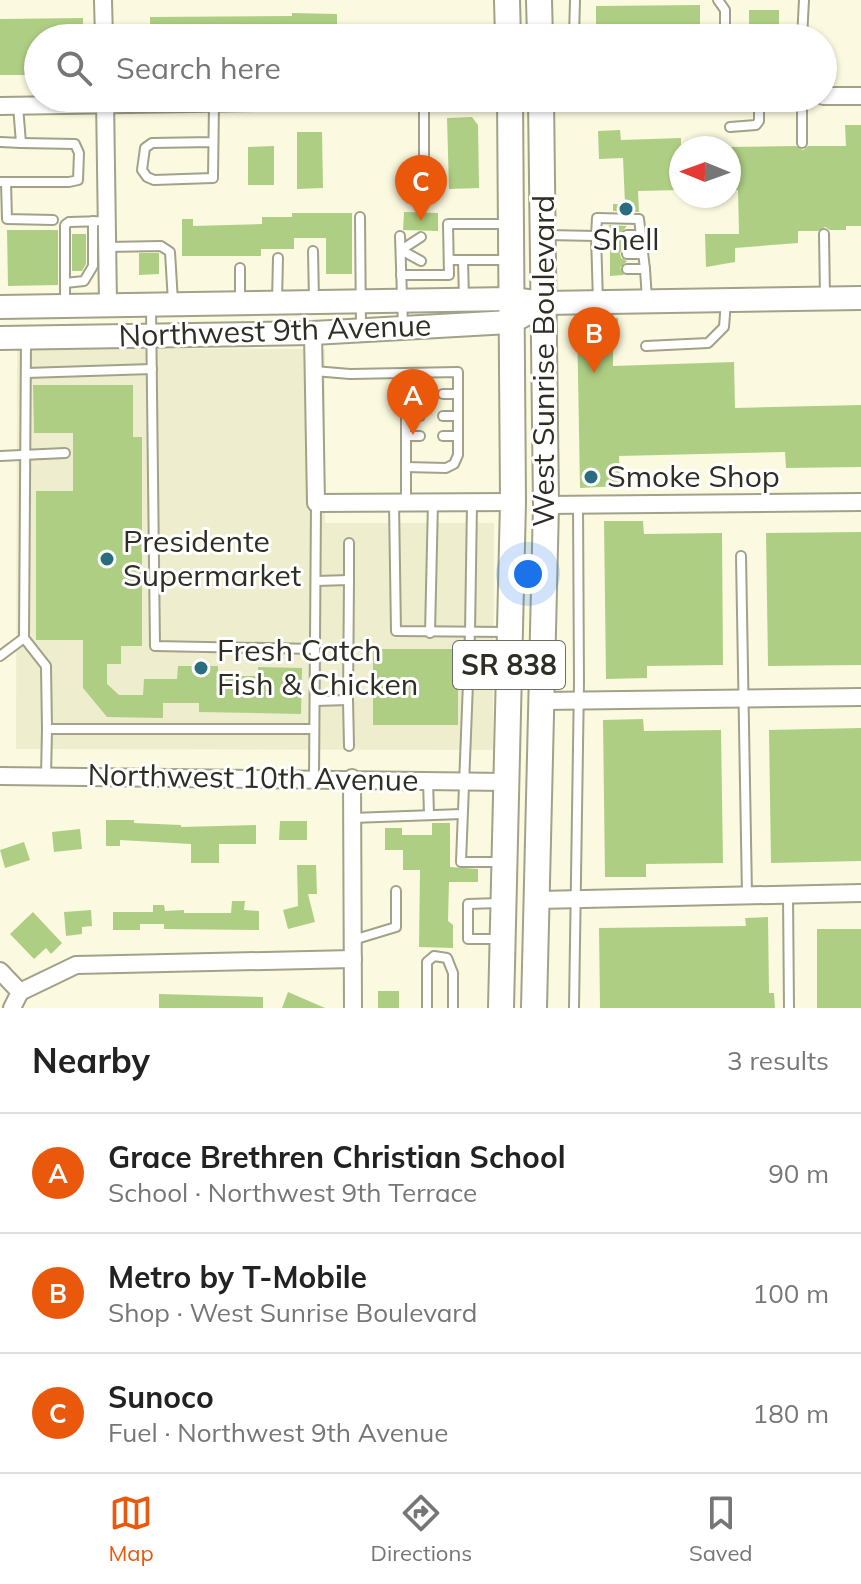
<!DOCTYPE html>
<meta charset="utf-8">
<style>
:root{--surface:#fff;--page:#f6f6f6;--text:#222;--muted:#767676;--line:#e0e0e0;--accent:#ea580c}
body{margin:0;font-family:Mulish,sans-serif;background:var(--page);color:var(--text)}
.compass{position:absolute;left:669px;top:136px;width:72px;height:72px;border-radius:50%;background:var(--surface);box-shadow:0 2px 6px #0004;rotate:271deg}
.you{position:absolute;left:528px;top:574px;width:28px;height:28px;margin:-20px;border:6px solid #fff;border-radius:50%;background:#1a73e8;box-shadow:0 0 0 12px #1a73e833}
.badge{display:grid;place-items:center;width:52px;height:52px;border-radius:50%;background:var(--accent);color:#fff;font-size:26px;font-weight:700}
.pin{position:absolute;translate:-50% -66px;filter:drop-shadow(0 2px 4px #0008)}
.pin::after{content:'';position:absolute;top:42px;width:28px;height:24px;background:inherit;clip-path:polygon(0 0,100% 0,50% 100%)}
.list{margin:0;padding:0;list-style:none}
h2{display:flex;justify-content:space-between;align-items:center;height:104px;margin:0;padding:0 32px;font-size:34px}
h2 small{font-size:26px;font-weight:400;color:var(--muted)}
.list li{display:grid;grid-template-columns:52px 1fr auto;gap:24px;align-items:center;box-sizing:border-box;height:120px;padding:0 32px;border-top:2px solid var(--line)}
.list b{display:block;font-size:30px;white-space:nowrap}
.list p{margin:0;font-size:26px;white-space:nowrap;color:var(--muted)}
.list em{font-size:26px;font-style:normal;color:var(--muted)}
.icon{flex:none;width:44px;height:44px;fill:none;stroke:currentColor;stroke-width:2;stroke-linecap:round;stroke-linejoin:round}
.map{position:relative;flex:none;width:861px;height:1008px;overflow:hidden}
.search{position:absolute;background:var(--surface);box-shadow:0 2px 6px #0004;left:24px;right:24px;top:24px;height:88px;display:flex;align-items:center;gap:20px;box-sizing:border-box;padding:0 28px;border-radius:44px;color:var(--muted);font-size:30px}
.sheet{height:464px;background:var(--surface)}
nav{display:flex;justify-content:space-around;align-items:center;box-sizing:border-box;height:112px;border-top:2px solid var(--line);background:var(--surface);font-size:22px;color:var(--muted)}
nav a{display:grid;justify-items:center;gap:4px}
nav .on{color:var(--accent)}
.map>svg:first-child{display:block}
.built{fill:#eeedcd}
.building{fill:#aecf83}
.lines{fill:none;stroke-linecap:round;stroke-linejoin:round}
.lane-casing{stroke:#a2a189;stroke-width:12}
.street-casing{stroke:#a2a189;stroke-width:20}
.secondary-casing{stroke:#a2a189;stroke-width:26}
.primary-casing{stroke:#a2a189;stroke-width:28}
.lane{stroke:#fff;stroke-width:8}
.street{stroke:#fff;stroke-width:16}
.secondary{stroke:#fff;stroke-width:22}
.primary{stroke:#fff;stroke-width:24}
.poi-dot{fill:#2a6d7f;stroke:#fff;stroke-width:3}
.labels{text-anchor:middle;stroke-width:6;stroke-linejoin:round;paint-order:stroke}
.shield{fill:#fff;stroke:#6d6d66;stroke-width:2}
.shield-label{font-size:28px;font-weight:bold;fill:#2f2e25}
.poi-label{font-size:30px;fill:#2f2e25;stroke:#fff;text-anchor:start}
.street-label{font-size:30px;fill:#2f2e25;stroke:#fff}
</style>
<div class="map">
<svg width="861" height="1008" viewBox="0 0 861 1008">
<rect width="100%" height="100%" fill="#fbfae0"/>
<path class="built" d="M17,348L325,349V523H494L493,750L16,749Z"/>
<g class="building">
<path d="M700,5V38H596V6Z"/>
<rect x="749" y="10" width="30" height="28"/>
<path d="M292,13L337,14V38H150V17L292,16Z"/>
<path d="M83,18V38H38V75H0V19Z"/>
<path d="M472,117L478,125L479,188L449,189L447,118Z"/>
<path d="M845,125H861V226H846V230H830L825,227L818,231H798V243L735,248V262L706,267L705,234H739L738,190H729V147L796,146L803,150L808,146H846Z"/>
<path d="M620,130L621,140L681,138V190L638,191L639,212L613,211V204H625L623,158L599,159L598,131Z"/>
<path d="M297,132H322L323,188L297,189Z"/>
<path d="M274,146V185H248V147Z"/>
<path d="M404,212L438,213V231L403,230Z"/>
<path d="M292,213H352V274H326V238H294V249H261V256H182V219H193V226L262,224V217H292Z"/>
<path d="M609,225L627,226L620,234L621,239L627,242V247L620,253L621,258L627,261L620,268L624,275L610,276V243L616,240L617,235L610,229Z"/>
<path d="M7,230H58V285L8,286Z"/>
<path d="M72,234H86V264L82,271H72Z"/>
<path d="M139,253H159V274L139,275Z"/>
<path d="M618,318V336H613V366L734,362L735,408L861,405V467L786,468L785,452L619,456L620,486L580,488L577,319Z"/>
<path d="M33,385H133V437H142V646H121V664H107V684L119,695H143L144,679H177L178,666H218V676H258V667L302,668L301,714L199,712V703H163V718L107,717L83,688V640H36V491H73V433H34Z"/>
<path d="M604,521H643L644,534L722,533L723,665L647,666V678L606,679Z"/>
<path d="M861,532V665L768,666L766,533Z"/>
<rect x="373" y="649" width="85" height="76"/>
<path d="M643,719L644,731L721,730L723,863L646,864V877H605L603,720Z"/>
<path d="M861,728V861L771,863L769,730Z"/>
<path d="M106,820H134V823L181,825V827L256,825V844H219V863H191V844L120,840V846H106Z"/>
<path d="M280,821H307V840H279Z"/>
<path d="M432,823H450V867L478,869V882H449L448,921L453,925V948L419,947L420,870H403V850H385V828H402V835H432Z"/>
<path d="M80,829L82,849L54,852L52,832Z"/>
<path d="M24,842L30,860L5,868L0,850Z"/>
<path d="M297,865H316L317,894H308L315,922L288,929L283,910L298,906Z"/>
<path d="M232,901H245L244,910L259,911V930L164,929V924H140V930H113V912H153V905H164L165,911L184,910V913H231Z"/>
<path d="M91,910L92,926L82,927V934L66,936L64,912Z"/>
<path d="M33,912L62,943L51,954L46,948L34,959L10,934Z"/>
<path d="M768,917L769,993H774L775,1008H600L599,928L746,926L745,918Z"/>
<rect x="817" y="929" width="44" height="79"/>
<rect x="378" y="991" width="21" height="17"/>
<path d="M288,992L325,1008H282Z"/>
<path d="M159,994L263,997V1008H159Z"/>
</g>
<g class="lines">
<defs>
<g id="lane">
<path d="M718,0L725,10V38"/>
<path d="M574,38L575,0"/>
<path d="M802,38L804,0"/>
<path d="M802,98V143"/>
<path d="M730,127L756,125L759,121V98"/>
<path d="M0,142L21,143L18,106"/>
<path d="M213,142L152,143L145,148L142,170L147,177L154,180L213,178L214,103"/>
<path d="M0,182H69L78,180L79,153L75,144L21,143"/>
<path d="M6,182L7,219L53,220"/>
<path d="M424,195V99"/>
<path d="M360,217L361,330"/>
<path d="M824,234L825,297"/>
<path d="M547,235L596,236L598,301"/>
<path d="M627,235H641"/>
<path d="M400,236L403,327"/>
<path d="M610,236H596L597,218L639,219L645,269"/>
<path d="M108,247L161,246L170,252L173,302"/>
<path d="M401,250L421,237"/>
<path d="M401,250L421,261"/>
<path d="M313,251L314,300"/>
<path d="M627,254H643"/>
<path d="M449,260H510"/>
<path d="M463,260L464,299"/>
<path d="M240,268V301"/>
<path d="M627,269H645L647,300"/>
<path d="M401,275H449L448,224H510"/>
<path d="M65,283L84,281L93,266V221"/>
<path d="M277,301L278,258"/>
<path d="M65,305V225L69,222L106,221"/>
<path d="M151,308L155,646L315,649"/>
<path d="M646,346L708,343L724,327L726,301"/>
<path d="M314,371L350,374L458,372V455L454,464L446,468L406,467"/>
<path d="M26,373L152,369"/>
<path d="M443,394H458"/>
<path d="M406,395H419"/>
<path d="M406,416H420"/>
<path d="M443,416H458"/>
<path d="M406,436H420"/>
<path d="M443,436H458"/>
<path d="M0,456L65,453"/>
<path d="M406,502V373"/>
<path d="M394,503L396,631L506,632"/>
<path d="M472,503L470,632L461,862H500"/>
<path d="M349,543V580"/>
<path d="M741,556L747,895"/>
<path d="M430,633L433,502"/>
<path d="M24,638L46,666L47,729"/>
<path d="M0,656L24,638L26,339"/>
<path d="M348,700L349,746"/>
<path d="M315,701L348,700L349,580L316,581"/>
<path d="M46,777L47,729H314"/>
<path d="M314,778L316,503"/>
<path d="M428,780L429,815"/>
<path d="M352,818L462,814"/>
<path d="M788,895L789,1008"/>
<path d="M499,903L468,904V939H501"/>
<path d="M353,940L396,927V891"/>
<path d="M427,1008V962L434,956L447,958L453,973V1008"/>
<path d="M574,1008L579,682L578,505"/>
</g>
<g id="street">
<path d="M103,0L104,38"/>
<path d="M823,96H861"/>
<path d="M105,98L108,304"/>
<path d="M541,101L706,98"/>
<path d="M0,106L507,98"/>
<path d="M313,333L316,503L513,502"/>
<path d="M546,505L861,502"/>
<path d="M543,701L861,697"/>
<path d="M0,776L507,782"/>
<path d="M352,778L353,1008"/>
<path d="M538,900L861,893"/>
<path d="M0,971L20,992L12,1008"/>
<path d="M20,992L76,965L353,959"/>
</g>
<g id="secondary">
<path d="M0,307L511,299L544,303L861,298"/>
<path d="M0,338L313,333L511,322L526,314"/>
</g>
<g id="primary">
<path d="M507,0L508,38"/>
<path d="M539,0L540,38"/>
<path d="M501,1008L513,502L510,98"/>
<path d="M534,1008L546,505L541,98"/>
</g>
</defs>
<use href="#lane" class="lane-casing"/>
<use href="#street" class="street-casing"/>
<use href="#secondary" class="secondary-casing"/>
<use href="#primary" class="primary-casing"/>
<use href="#lane" class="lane"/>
<use href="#street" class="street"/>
<use href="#secondary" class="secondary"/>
<use href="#primary" class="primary"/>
</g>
<g class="poi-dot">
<circle cx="626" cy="209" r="8"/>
<circle cx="591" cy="477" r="8"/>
<circle cx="107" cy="559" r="8"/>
<circle cx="201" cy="668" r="8"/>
</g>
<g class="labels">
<rect class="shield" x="453" y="641" width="112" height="48" rx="6"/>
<g class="shield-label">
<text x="509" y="675">SR 838</text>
</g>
<g class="poi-label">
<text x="626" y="250" text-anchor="middle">Shell</text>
<text x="607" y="487">Smoke Shop</text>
<text x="123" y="552">Presidente<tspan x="123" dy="34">Supermarket</tspan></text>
<text x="217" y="661">Fresh Catch<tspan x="217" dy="34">Fish &amp; Chicken</tspan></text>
</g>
<g class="street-label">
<text transform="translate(275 331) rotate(-2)" y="10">Northwest 9th Avenue</text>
<text transform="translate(544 361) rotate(-90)" y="10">West Sunrise Boulevard</text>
<text transform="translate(253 778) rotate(1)" y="10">Northwest 10th Avenue</text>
</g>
</g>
</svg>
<svg class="compass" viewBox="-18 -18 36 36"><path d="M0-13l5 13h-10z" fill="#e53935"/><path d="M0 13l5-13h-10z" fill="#767676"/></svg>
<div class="you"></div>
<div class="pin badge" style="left:413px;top:435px">A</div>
<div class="pin badge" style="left:594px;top:373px">B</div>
<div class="pin badge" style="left:421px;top:221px">C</div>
<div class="search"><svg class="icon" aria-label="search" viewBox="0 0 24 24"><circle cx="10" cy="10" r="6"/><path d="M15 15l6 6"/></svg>Search here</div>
</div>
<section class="sheet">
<h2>Nearby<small>3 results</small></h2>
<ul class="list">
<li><span class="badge">A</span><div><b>Grace Brethren Christian School</b><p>School · Northwest 9th Terrace</p></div><em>90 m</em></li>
<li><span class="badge">B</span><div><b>Metro by T-Mobile</b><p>Shop · West Sunrise Boulevard</p></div><em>100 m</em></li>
<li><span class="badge">C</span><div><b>Sunoco</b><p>Fuel · Northwest 9th Avenue</p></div><em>180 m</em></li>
</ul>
</section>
<nav>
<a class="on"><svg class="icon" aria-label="map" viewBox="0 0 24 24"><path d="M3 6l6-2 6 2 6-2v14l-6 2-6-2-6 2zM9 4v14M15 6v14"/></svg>Map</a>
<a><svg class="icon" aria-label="directions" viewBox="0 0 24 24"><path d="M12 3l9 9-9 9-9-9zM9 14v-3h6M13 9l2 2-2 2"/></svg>Directions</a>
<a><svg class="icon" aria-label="saved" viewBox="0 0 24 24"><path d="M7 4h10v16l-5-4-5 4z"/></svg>Saved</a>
</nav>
